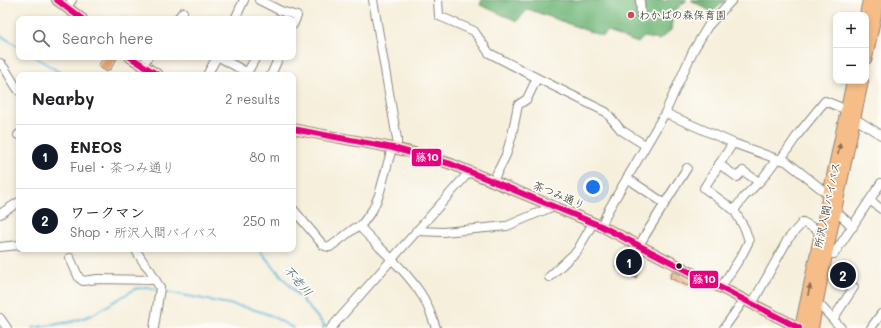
<!DOCTYPE html>
<meta charset="utf-8">
<style>
:root{--surface:#fff;--page:#f2f2f2;--text:#202124;--muted:#757577;--line:#e0e0e0;--accent:#111827}
body{margin:0;font-family:Mali,"Klee One",sans-serif;background:var(--page);color:var(--text)}
.controls{position:absolute;right:12px;top:12px;display:grid;overflow:hidden;border-radius:8px;box-shadow:0 2px 6px #0003}
.controls button{width:36px;height:36px;display:grid;place-items:center;padding:0;border:0;border-bottom:1px solid var(--line);background:var(--surface);color:var(--text);font:20px sans-serif}
.you{position:absolute;left:593px;top:187px;width:14px;height:14px;margin:-10px;border:3px solid #fff;border-radius:50%;background:#1a73e8;box-shadow:0 0 0 6px #1a73e833}
.badge{display:grid;place-items:center;width:26px;height:26px;border-radius:50%;background:var(--accent);color:#fff;font-size:13px;font-weight:700}
.pin{position:absolute;translate:-50% -50%;border:2px solid #fff;box-shadow:0 1px 4px #0006}
.list{margin:0;padding:0;list-style:none}
h2{display:flex;justify-content:space-between;align-items:center;height:52px;margin:0;padding:0 16px;font-size:17px}
h2 small{font-size:13px;font-weight:400;color:var(--muted)}
.list li{display:grid;grid-template-columns:26px 1fr auto;gap:12px;align-items:center;box-sizing:border-box;height:64px;padding:0 16px;border-top:1px solid var(--line)}
.list b{display:block;font-size:15px;white-space:nowrap}
.list p{margin:0;font-size:13px;white-space:nowrap;color:var(--muted)}
.list em{font-size:13px;font-style:normal;color:var(--muted)}
.icon{flex:none;width:22px;height:22px;fill:none;stroke:currentColor;stroke-width:2;stroke-linecap:round;stroke-linejoin:round}
.map{position:relative;flex:none;width:881px;height:328px;overflow:hidden}
.search{position:absolute;background:var(--surface);box-shadow:0 2px 6px #0003;left:16px;top:16px;width:280px;height:44px;display:flex;align-items:center;gap:10px;box-sizing:border-box;padding:0 14px;border-radius:8px;color:var(--muted);font-size:15px}
.panel{position:absolute;background:var(--surface);box-shadow:0 2px 6px #0003;left:16px;top:72px;width:280px;height:180px;border-radius:8px}
.map>svg:first-child{display:block}
.forest{fill:#74b87d;stroke:#486a4c}
.lines{fill:none;stroke-linecap:round;stroke-linejoin:round}
.stream{stroke:#56b4d5;stroke-width:2}
.building{fill:#e8a26b}
.minor-casing{stroke:#89867c;stroke-width:10}
.major-casing{stroke:#89867c;stroke-width:12}
.highway-casing{stroke:#89867c;stroke-width:14}
.minor{stroke:#fff;stroke-width:8}
.major{stroke:#f7bd88;stroke-width:10}
.highway{stroke:#f7bd88;stroke-width:12}
.bus-1-casing{stroke:#fdfcf7;stroke-width:9}
.bus-1{stroke:#e5007d;stroke-width:6}
.oneway{fill:#8a6c52}
.poi-dot{fill:#d1495b;stroke:#fdfcf7;stroke-width:1.5}
.bus-dot{fill:#1c1c1c;stroke:#fdfcf7;stroke-width:1.5}
.labels{text-anchor:middle;stroke-width:3.5;stroke-linejoin:round;paint-order:stroke}
.poi-label{font-size:11px;fill:#1c1c1c;stroke:#fdfcf7;text-anchor:start}
.street-label{font-size:11px;fill:#1c1c1c;stroke:#fdfcf7}
.water-label{font-size:12px;font-style:italic;fill:#36606f;stroke:#fdfcf7}
.line-badge{stroke:#fdfcf7;stroke-width:1.5}
.badge-label{font-size:11px;text-anchor:middle;font-weight:bold;fill:#fff}
</style>
<div class="map">
<svg width="881" height="328" viewBox="0 0 881 328">
<rect width="100%" height="100%" fill="#fdfcf7"/>
<filter id="ink" filterUnits="userSpaceOnUse"><feTurbulence type="fractalNoise" baseFrequency=".025" numOctaves="2"/><feDisplacementMap in="SourceGraphic" scale="8" xChannelSelector="R" yChannelSelector="G"/><feConvolveMatrix kernelMatrix="1 2 1 2 8 2 1 2 1" color-interpolation-filters="sRGB"/></filter>
<filter id="wash" filterUnits="userSpaceOnUse"><feTurbulence type="fractalNoise" baseFrequency=".012" numOctaves="4" result="noise"/><feDisplacementMap in="SourceGraphic" scale="16" xChannelSelector="R" yChannelSelector="G"/><feGaussianBlur stdDeviation="0.9" result="paint"/><feColorMatrix in="noise" values="0 0 0 0 0 0 0 0 0 0 0 0 0 0 0 0 0 1.4 0 .05"/><feComposite in="paint" operator="in"/></filter>
<g filter="url(#wash)">
<rect width="100%" height="100%" fill="#f6efdc"/>
<g class="forest">
<path d="M482,0H663L666,2L667,0H687L673,12L671,30L659,40L644,37L638,43L608,32L602,36L528,9L517,21L480,5Z"/>
<path d="M691,0H726L712,12Z"/>
</g>
<g class="lines">
<g class="stream">
<path d="M0,35L19,47"/>
<path d="M35,57L64,75"/>
<path d="M258,249L325,326L323,328"/>
<path d="M162,291L249,308L270,315L293,328"/>
<path d="M32,328L71,322L92,315L135,289L147,287L158,290"/>
</g>
</g>
<g id="blocks">
<g class="building">
<path d="M104,57H118L110,70L108,69L107,72L98,66Z"/>
<path d="M628,248L641,255L635,267L640,270L636,278L616,267L619,259L622,260Z"/>
<path d="M673,271L691,280L688,286L670,278Z"/>
</g>
</g>
</g>
<g filter="url(#ink)">
<use href="#blocks" fill-opacity="0" stroke="#89867c" stroke-width="1"/>
<g class="lines">
<defs>
<g id="minor">
<path d="M259,0L281,11L297,16L293,25"/>
<path d="M373,0L397,139V149"/>
<path d="M438,0L439,16L474,31L489,53L537,78L606,112L621,130L645,145"/>
<path d="M640,0L641,16"/>
<path d="M67,7L72,0"/>
<path d="M177,19L183,12"/>
<path d="M235,19L244,0"/>
<path d="M219,57L248,73"/>
<path d="M0,63C8,71 12,82 19,91"/>
<path d="M142,66L148,57"/>
<path d="M207,75L217,57"/>
<path d="M246,75L256,57"/>
<path d="M271,75L279,57"/>
<path d="M665,113L733,143L777,159L786,161L829,195"/>
<path d="M854,118L881,135"/>
<path d="M18,135L19,134"/>
<path d="M781,159L799,133L825,101L847,110"/>
<path d="M719,164L737,177L743,171L759,182"/>
<path d="M627,178L664,203"/>
<path d="M493,181L506,155L512,135L518,105L527,99L537,78"/>
<path d="M870,200L881,209"/>
<path d="M293,209L323,245L325,246L330,247L355,228L360,227L373,209L379,195L392,148"/>
<path d="M734,210L744,197L762,179L777,159"/>
<path d="M836,211L853,227"/>
<path d="M0,214L19,202"/>
<path d="M601,226L609,209L665,113L693,51L708,26L732,0"/>
<path d="M360,227C380,249 405,269 421,294C428,304 432,317 436,328"/>
<path d="M416,231L443,232L507,226L554,206"/>
<path d="M639,245L687,168"/>
<path d="M0,247L19,245"/>
<path d="M135,249L144,263L150,270L160,288L154,328"/>
<path d="M826,254H834L881,183"/>
<path d="M70,258L79,278L83,281L97,279L155,280"/>
<path d="M549,277L577,251L593,223"/>
<path d="M721,287L742,255L749,241L745,229L734,210L704,188L733,143"/>
<path d="M817,302L841,328"/>
<path d="M752,304L788,239L803,222L821,232"/>
<path d="M0,318L7,328"/>
<path d="M833,319L854,287"/>
<path d="M331,328L470,171"/>
<path d="M724,328L744,300"/>
<path d="M871,328L881,314"/>
</g>
<g id="major">
<path d="M57,0L82,19"/>
<path d="M130,57L158,75"/>
<path d="M293,129C346,140 400,146 451,164L601,226L799,328"/>
</g>
<g id="highway">
<path d="M866,15L869,0"/>
<path d="M866,58L878,0"/>
<path d="M801,328L853,81"/>
<path d="M812,328C827,245 845,163 862,81"/>
</g>
</defs>
<use href="#minor" class="minor-casing"/>
<use href="#major" class="major-casing"/>
<use href="#highway" class="highway-casing"/>
<use href="#minor" class="minor"/>
<use href="#major" class="major"/>
<use href="#highway" class="highway"/>
<defs>
<g id="bus-1">
<path d="M57,0L82,19"/>
<path d="M130,57L158,75"/>
<path d="M293,129L393,148L451,164L601,226L799,328"/>
</g>
</defs>
<use href="#bus-1" class="bus-1-casing"/>
<use href="#bus-1" class="bus-1"/>
</g>
<defs><path id="oneway-solid" d="M-6-.8H1V-3.2L6.5 0L1 3.2V.8H-6Z"/></defs>
<g class="oneway">
<use href="#oneway-solid" transform="translate(839 149) rotate(-79)"/>
<use href="#oneway-solid" transform="translate(809 290) rotate(-78)"/>
</g>
</g>
<circle class="poi-dot" cx="631" cy="15" r="4"/>
<circle class="bus-dot" cx="679" cy="266" r="3.5"/>
<g class="labels">
<g class="poi-label">
<text x="639" y="19">わかばの森保育園</text>
</g>
<g class="street-label">
<text transform="translate(559 195) rotate(23)" y="4">茶つみ通り</text>
<text transform="translate(827 205) rotate(-78)" y="4">所沢入間バイパス</text>
</g>
<g class="water-label">
<text transform="translate(298 281) rotate(49)" y="4">不老川</text>
</g>
</g>
<g class="line-badge">
<rect x="411" y="148" width="31" height="19" rx="4" fill="#e5007d"/>
<rect x="689" y="270" width="30" height="19" rx="4" fill="#e5007d"/>
</g>
<g class="badge-label">
<text x="427" y="161">藤10</text>
<text x="704" y="283">藤10</text>
</g>
</svg>
<div class="controls">
<button>+</button>
<button>−</button>
</div>
<div class="you"></div>
<div class="pin badge" style="left:629px;top:262px">1</div>
<div class="pin badge" style="left:843px;top:275px">2</div>
<div class="search"><svg class="icon" aria-label="search" viewBox="0 0 24 24"><circle cx="10" cy="10" r="6"/><path d="M15 15l6 6"/></svg>Search here</div>
<section class="panel">
<h2>Nearby<small>2 results</small></h2>
<ul class="list">
<li><span class="badge">1</span><div><b>ENEOS</b><p>Fuel · 茶つみ通り</p></div><em>80 m</em></li>
<li><span class="badge">2</span><div><b>ワークマン</b><p>Shop · 所沢入間バイパス</p></div><em>250 m</em></li>
</ul>
</section>
</div>
